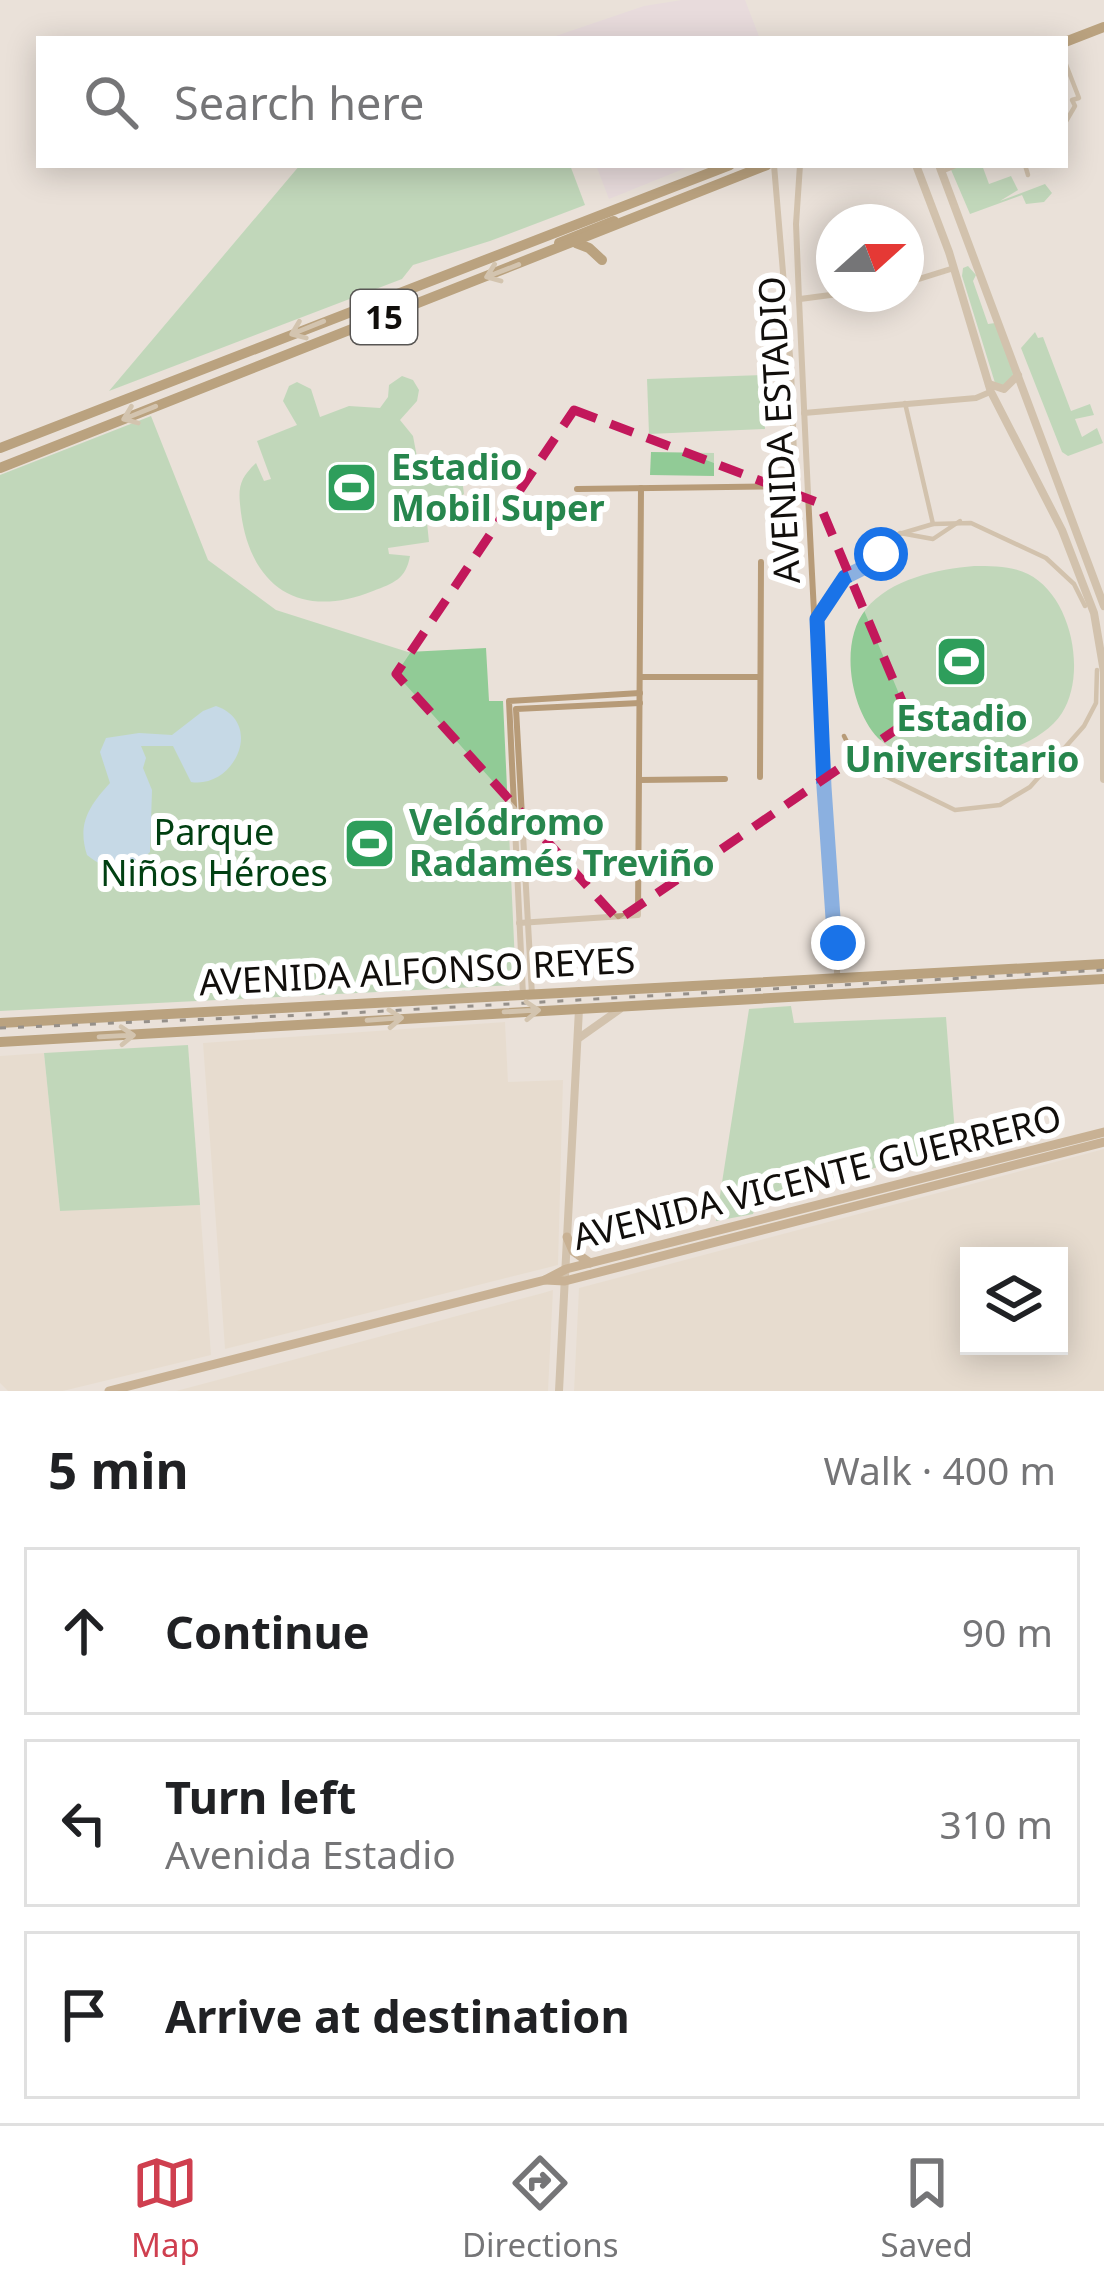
<!DOCTYPE html>
<meta charset="utf-8">
<style>
:root{--surface:#fff;--page:#f6f6f6;--text:#202124;--muted:#757577;--line:#e0e0e0;--accent:#cf3f4f}
body{margin:0;font-family:"Noto Sans",sans-serif;background:var(--page);color:var(--text)}
.controls{position:absolute;right:36px;bottom:36px;display:grid;overflow:hidden;border-radius:0px;box-shadow:0 6px 30px #0003}
.controls button{width:108px;height:108px;display:grid;place-items:center;padding:0;border:0;border-bottom:3px solid var(--line);background:var(--surface);color:var(--text);font:60px sans-serif}
.compass{position:absolute;left:816px;top:204px;width:108px;height:108px;border-radius:50%;background:var(--surface);box-shadow:0 6px 30px #0003;rotate:69deg}
.stop{position:absolute;width:36px;height:36px;margin:-27px;border:9px solid #1a73e8;border-radius:50%;background:#fff}
.stop.end{background:#1a73e8;border-color:#fff;box-shadow:0 3px 12px #0008}
.list{margin:0;padding:0;list-style:none}
h2{display:flex;justify-content:space-between;align-items:center;height:156px;margin:0;padding:0 48px;font-size:51px}
h2 small{font-size:39px;font-weight:400;color:var(--muted)}
.list li{display:grid;grid-template-columns:78px 1fr auto;gap:36px;align-items:center;box-sizing:border-box;height:168px;margin:0 24px 24px;padding:0 24px;border:3px solid var(--line);border-radius:0px}
.list b{display:block;font-size:45px;white-space:nowrap}
.list p{margin:0;font-size:39px;white-space:nowrap;color:var(--muted)}
.list em{font-size:39px;font-style:normal;color:var(--muted)}
.icon{flex:none;width:66px;height:66px;fill:none;stroke:currentColor;stroke-width:2;stroke-linecap:round;stroke-linejoin:round}
.map{position:relative;flex:none;width:1104px;height:1391px;overflow:hidden}
.search{position:absolute;background:var(--surface);box-shadow:0 6px 30px #0003;left:36px;right:36px;top:36px;height:132px;display:flex;align-items:center;gap:30px;box-sizing:border-box;padding:0 42px;border-radius:0px;color:var(--muted);font-size:45px}
.sheet{height:732px;background:var(--surface)}
nav{display:flex;justify-content:space-around;align-items:center;box-sizing:border-box;height:168px;border-top:3px solid var(--line);background:var(--surface);font-size:33px;color:var(--muted)}
nav a{display:grid;justify-items:center;gap:6px}
nav .on{color:var(--accent)}
.map>svg:first-child{display:block}
.commercial{fill:#e6d2e1}
.industrial{fill:#e5d6c4;fill-rule:evenodd}
.green{fill:#91cb96}
.water{fill:#9bcff6}
.lines{fill:none;stroke-linecap:round;stroke-linejoin:round}
.pedestrian{stroke:#b79b78;stroke-width:4.5}
.minor{stroke:#b79b78;stroke-width:6}
.tertiary{stroke:#b79b78;stroke-width:8}
.secondary{stroke:#a07741;stroke-width:9}
.trunk{stroke:#805412;stroke-width:10}
.rail{stroke:#312d2a;stroke-width:3;stroke-dasharray:6 12;stroke-linecap:butt}
.oneway{stroke:#b9a17d}
.route{stroke:#1a73e8;stroke-width:15}
.marked{fill:none;stroke:#c2185b;stroke-width:9;stroke-dasharray:24 15;stroke-linejoin:round}
.labels{text-anchor:middle;stroke-width:12;stroke-linejoin:round;paint-order:stroke}
.shield{fill:#fff;stroke:#585654;stroke-width:3}
.shield-label{font-size:33px;font-weight:bold;fill:#110e0b}
.street-label{font-size:36px;fill:#110e0b;stroke:#fff}
.leisure-label{font-size:36px;font-weight:bold;fill:#27864d;stroke:#fff;text-anchor:start}
.park-label{font-size:36px;fill:#014012;stroke:#fff}
</style>
<div class="map">
<svg width="1104" height="1391" viewBox="0 0 1104 1391">
<rect width="100%" height="100%" fill="#eae1d9"/>
<g class="commercial">
<path d="M682,0H745L760,39H547L644,6Z"/>
<path d="M596,165H693L609,199Z"/>
</g>
<g class="industrial">
<path d="M505,1022L508,1082L563,1080L558,1265L225,1349L203,1043Z"/>
<path d="M44,1053L60,1210L200,1205L211,1355L63,1391H8L0,1383V1056Z"/>
<path d="M1104,1149V1391H574L579,1288ZM1059,1256V1346H969V1256Z"/>
<path d="M553,1290L548,1391H176L543,1293Z"/>
</g>
<g class="green">
<path d="M300,165H570L585,205L490,241L413,265L402,279L109,391Z"/>
<path d="M949,165H982L989,184L1011,176L1018,190L1000,201L1045,184L1052,193L1044,202L1026,204L1022,195L970,214Z"/>
<path d="M968,266L976,275L973,281L988,324L995,323L1014,373L1005,386L995,383L962,276L963,268Z"/>
<path d="M1035,332L1038,338L1043,337L1071,411L1090,404L1094,415L1075,419L1082,437L1097,428L1103,443L1068,456L1062,452L1021,348Z"/>
<path d="M763,375L765,429L649,434L647,379Z"/>
<path d="M402,376L413,380L419,390L417,401L400,420L413,436L421,478L453,471L462,479L464,494L450,503H425L429,542L388,548L389,554L410,556C406,579 394,583 373,591C301,620 251,588 241,513C238,489 238,480 256,463L264,481L271,479L257,441L297,425L283,401L289,386L297,382L311,389L320,417L349,406L380,408L388,397L389,385Z"/>
<path d="M151,416L208,560L276,610L408,652L486,648L489,701H503L516,985L0,1011V475Z"/>
<path d="M651,452L714,453V476L650,475Z"/>
<path d="M974,566C993,566 1012,566 1028,574C1072,596 1087,674 1062,713C1038,750 968,765 927,760C910,757 891,751 878,738C850,708 839,642 866,609C890,579 938,569 974,566Z"/>
<path d="M791,1006L794,1023L946,1017L956,1147L758,1198L753,1214L716,1221L749,1009Z"/>
<path d="M188,1045L200,1205L60,1211L44,1053Z"/>
</g>
<path class="water" d="M216,706C265,723 234,789 191,782L173,746H141L146,758L143,768L152,790L150,852C130,873 109,873 87,855C77,824 89,806 110,783L100,752L106,738L139,733L172,735L203,711Z"/>
<g class="lines">
<g class="pedestrian">
<path d="M1065,62L1079,98L1072,100L1075,106L1065,123"/>
<path d="M1025,165L1028,175"/>
<path d="M941,172L958,165"/>
<path d="M905,403L933,524"/>
<path d="M900,533L933,539L960,521"/>
<path d="M817,619L846,577L877,561L896,535L933,524L971,523L1046,558L1074,584L1085,606"/>
<path d="M844,736L852,752L871,769L955,810L1000,805L1030,787L1084,726L1096,703L1097,670"/>
</g>
<g class="minor">
<path d="M800,165L796,224L799,299C809,513 817,730 839,943C840,955 836,967 837,980"/>
<path d="M906,283L954,268"/>
<path d="M800,299L838,294"/>
<path d="M804,413L976,398L990,392"/>
<path d="M577,489L795,486L791,368L774,165"/>
<path d="M640,677H760"/>
<path d="M760,777L761,562"/>
<path d="M639,780L725,779"/>
<path d="M519,923L638,915L641,488"/>
<path d="M523,995L509,701L640,693"/>
<path d="M532,995L516,709L640,703"/>
</g>
<g class="tertiary">
<path d="M916,165L949,252L991,392L1062,530L1094,613L1104,672V779"/>
<path d="M939,165L1104,606"/>
<path d="M989,384L1004,389L1018,375"/>
<path d="M579,1038L620,1009"/>
<path d="M559,1391L579,1009"/>
</g>
<g class="secondary">
<path d="M567,1237L573,1251L590,1263"/>
<path d="M545,1280L565,1281L1104,1142"/>
<path d="M109,1391L545,1280L566,1269L1104,1132"/>
</g>
<g class="trunk">
<path d="M1065,42L1104,27"/>
<path d="M559,243L614,221"/>
<path d="M576,243L589,248L602,260"/>
<path d="M0,448L730,165"/>
<path d="M0,468L767,165"/>
<path d="M0,1023L1104,964"/>
<path d="M0,1042L1104,979"/>
</g>
<path class="rail" d="M0,1028L350,1013L1104,970"/>
</g>
<defs><path id="oneway-shaft" d="M-6 0H5M1.5-3L5.5 0L1.5 3" fill="none" stroke-width="1.6" stroke-linecap="round" stroke-linejoin="round" transform="scale(3)"/></defs>
<g class="oneway">
<use href="#oneway-shaft" transform="translate(502 271) rotate(159)"/>
<use href="#oneway-shaft" transform="translate(307 328) rotate(158)"/>
<use href="#oneway-shaft" transform="translate(139 413) rotate(158)"/>
<use href="#oneway-shaft" transform="translate(522 1011) rotate(-3)"/>
<use href="#oneway-shaft" transform="translate(385 1019) rotate(-4)"/>
<use href="#oneway-shaft" transform="translate(117 1036) rotate(-3)"/>
</g>
<g class="lines">
<path class="route" d="M838,943L833,918L824,787L817,619L845,577L875,562L881,554"/>
</g>
<path d="M0 0H1104V1391H0ZM574,410L819,503L910,720L618,920L396,674Z" fill="#eae1d9" fill-opacity=".55" fill-rule="evenodd"/>
<path class="marked" d="M574,410L819,503L910,720L618,920L396,674Z"/>
<defs>
<symbol id="stadium-square" viewBox="-11 -11 22 22"><rect x="-9" y="-9" width="18" height="18" rx="4" fill="#2e9e5b" stroke="#fff"/><path d="M0-5a6.5 5 0 1 0 0 10a6.5 5 0 1 0 0-10ZM-3.5-1.8h7v3.6h-7Z" fill="#fff"/></symbol>
</defs>
<g fill-rule="evenodd">
<use href="#stadium-square" x="322" y="458" width="59" height="59"/>
<use href="#stadium-square" x="932" y="632" width="59" height="59"/>
<use href="#stadium-square" x="340" y="814" width="59" height="59"/>
</g>
<g class="labels">
<rect class="shield" x="351" y="290" width="66" height="54" rx="9"/>
<g class="shield-label">
<text x="384" y="329">15</text>
</g>
<g class="street-label">
<text transform="translate(779 430) rotate(-93)" y="13">AVENIDA ESTADIO</text>
<text transform="translate(417 971) rotate(-3)" y="13">AVENIDA ALFONSO REYES</text>
<text transform="translate(817 1177) rotate(-14)" y="13">AVENIDA VICENTE GUERRERO</text>
</g>
<g class="leisure-label">
<text x="391" y="480">Estadio<tspan x="391" dy="41">Mobil Super</tspan></text>
<text x="962" y="731" text-anchor="middle">Estadio<tspan x="962" dy="41">Universitario</tspan></text>
<text x="409" y="835">Velódromo<tspan x="409" dy="41">Radamés Treviño</tspan></text>
</g>
<g class="park-label">
<text x="214" y="845">Parque<tspan x="214" dy="41">Niños Héroes</tspan></text>
</g>
</g>
</svg>
<div class="controls">
<button><svg class="icon" aria-label="layers" viewBox="0 0 24 24"><path d="M12 4l9 5-9 5-9-5zM3 14l9 5 9-5"/></svg></button>
</div>
<svg class="compass" viewBox="-18 -18 36 36"><path d="M0-13l5 13h-10z" fill="#e53935"/><path d="M0 13l5-13h-10z" fill="#757577"/></svg>
<div class="stop" style="left:881px;top:554px"></div>
<div class="stop end" style="left:838px;top:943px"></div>
<div class="search"><svg class="icon" aria-label="search" viewBox="0 0 24 24"><circle cx="10" cy="10" r="6"/><path d="M15 15l6 6"/></svg>Search here</div>
</div>
<section class="sheet">
<h2>5 min<small>Walk · 400 m</small></h2>
<ul class="list">
<li><svg class="icon" aria-label="ahead" viewBox="0 0 24 24"><path d="M12 20V5M6 11l6-6 6 6"/></svg><div><b>Continue</b></div><em>90 m</em></li>
<li><svg class="icon" aria-label="left" viewBox="0 0 24 24"><path d="M17 20v-9H6M10 6l-5 5 5 5"/></svg><div><b>Turn left</b><p>Avenida Estadio</p></div><em>310 m</em></li>
<li><svg class="icon" aria-label="arrive" viewBox="0 0 24 24"><path d="M6 21V4h12l-3 4 3 4H6"/></svg><div><b>Arrive at destination</b></div></li>
</ul>
</section>
<nav>
<a class="on"><svg class="icon" aria-label="map" viewBox="0 0 24 24"><path d="M3 6l6-2 6 2 6-2v14l-6 2-6-2-6 2zM9 4v14M15 6v14"/></svg>Map</a>
<a><svg class="icon" aria-label="directions" viewBox="0 0 24 24"><path d="M12 3l9 9-9 9-9-9zM9 14v-3h6M13 9l2 2-2 2"/></svg>Directions</a>
<a><svg class="icon" aria-label="saved" viewBox="0 0 24 24"><path d="M7 4h10v16l-5-4-5 4z"/></svg>Saved</a>
</nav>
